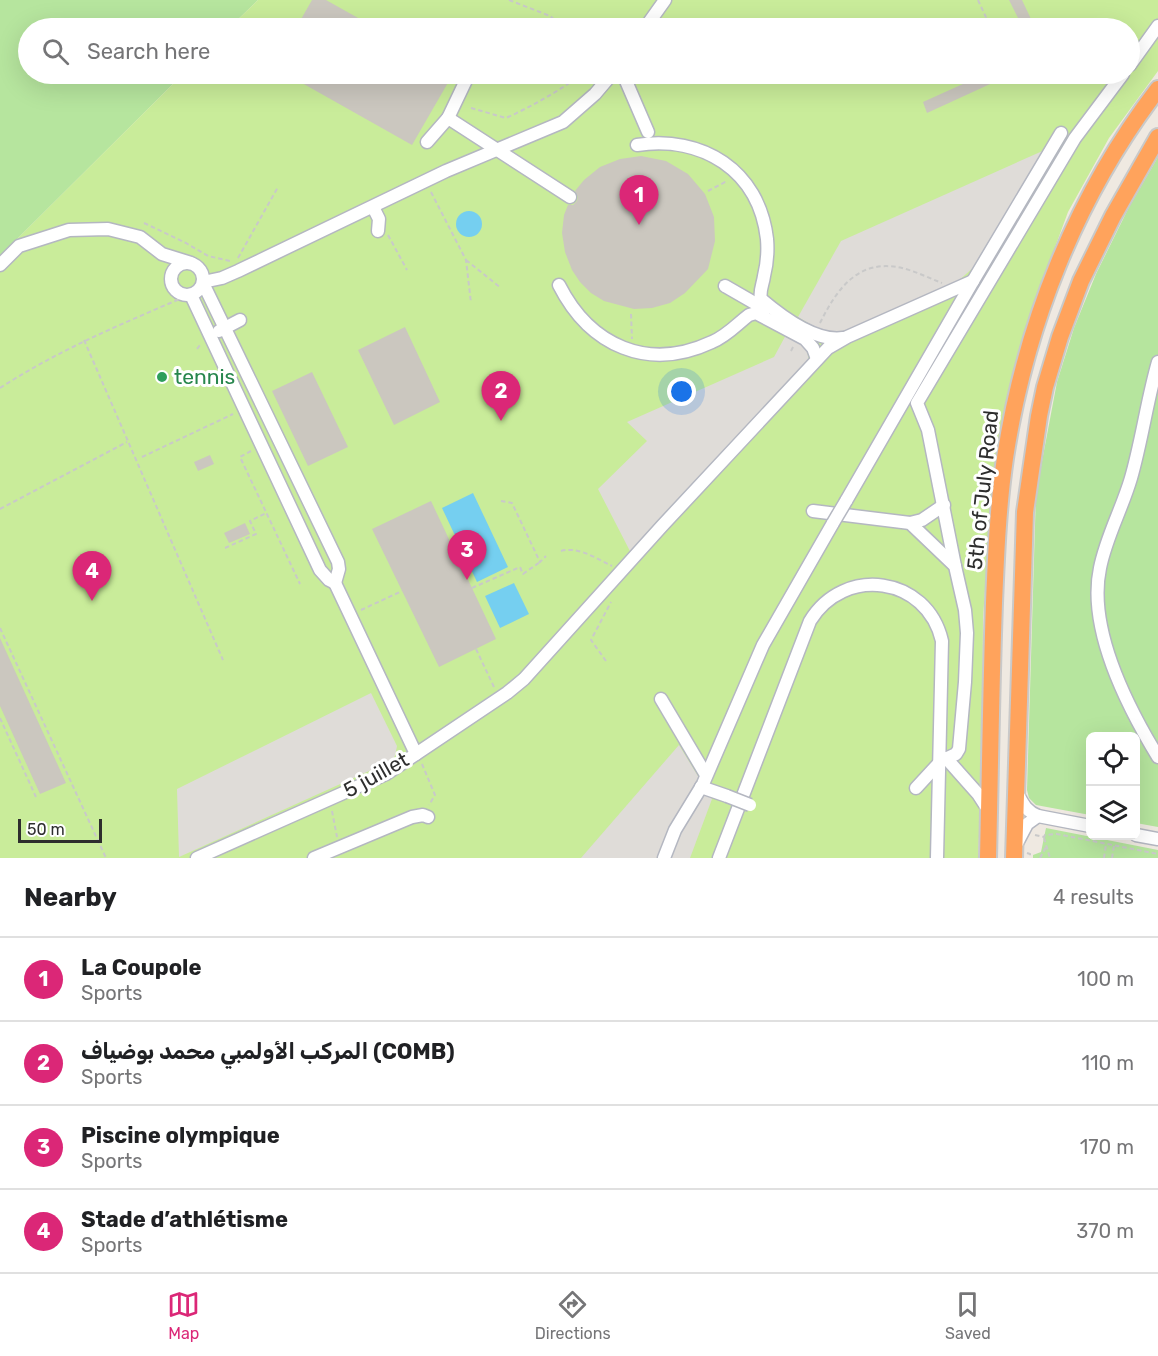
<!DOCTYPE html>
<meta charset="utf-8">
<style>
:root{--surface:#fff;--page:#f2f2f2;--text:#202124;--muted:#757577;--line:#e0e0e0;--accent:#db2777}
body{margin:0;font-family:Rubik,"Noto Sans Arabic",sans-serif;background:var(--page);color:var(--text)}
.controls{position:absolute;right:18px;bottom:18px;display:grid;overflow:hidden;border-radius:9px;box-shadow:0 6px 24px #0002}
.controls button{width:54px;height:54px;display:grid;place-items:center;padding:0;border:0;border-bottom:2px solid var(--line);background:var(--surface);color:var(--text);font:30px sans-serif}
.scale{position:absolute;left:18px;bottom:15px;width:84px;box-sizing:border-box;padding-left:6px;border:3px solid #2e2e2e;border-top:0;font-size:16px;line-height:21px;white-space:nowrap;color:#2e2e2e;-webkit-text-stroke:4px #fff;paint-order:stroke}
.you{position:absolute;left:682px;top:392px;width:21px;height:21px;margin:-15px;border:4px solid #fff;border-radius:50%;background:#1a73e8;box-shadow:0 0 0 9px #1a73e833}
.badge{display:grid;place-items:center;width:39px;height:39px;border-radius:50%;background:var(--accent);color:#fff;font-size:20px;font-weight:700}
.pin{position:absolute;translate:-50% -50px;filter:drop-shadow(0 2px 3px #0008)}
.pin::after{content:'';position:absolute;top:32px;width:21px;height:18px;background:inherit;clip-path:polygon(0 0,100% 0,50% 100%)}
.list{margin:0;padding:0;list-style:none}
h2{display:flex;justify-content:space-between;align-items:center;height:78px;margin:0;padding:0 24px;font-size:26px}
h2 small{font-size:20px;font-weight:400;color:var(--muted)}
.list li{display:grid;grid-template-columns:39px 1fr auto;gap:18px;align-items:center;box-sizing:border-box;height:84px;padding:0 24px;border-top:2px solid var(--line)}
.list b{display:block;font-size:22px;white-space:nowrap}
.list p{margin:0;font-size:20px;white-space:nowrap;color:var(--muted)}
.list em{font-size:20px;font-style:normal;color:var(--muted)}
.icon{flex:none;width:33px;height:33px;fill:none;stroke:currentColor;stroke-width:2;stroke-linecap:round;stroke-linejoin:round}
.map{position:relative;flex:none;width:1158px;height:858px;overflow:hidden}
.search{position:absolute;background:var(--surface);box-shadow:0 6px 24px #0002;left:18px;right:18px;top:18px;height:66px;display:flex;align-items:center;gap:15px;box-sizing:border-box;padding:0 21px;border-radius:33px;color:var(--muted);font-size:22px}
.sheet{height:414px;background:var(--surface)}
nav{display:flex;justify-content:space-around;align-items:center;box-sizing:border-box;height:84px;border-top:2px solid var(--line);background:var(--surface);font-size:16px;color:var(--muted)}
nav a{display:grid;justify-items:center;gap:3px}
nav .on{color:var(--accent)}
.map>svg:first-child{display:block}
.green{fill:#b6e59e}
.pitch{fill:#c9ec9a}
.plaza{fill:#dfdcd8}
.water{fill:#75cff0}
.building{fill:#cbc7bf}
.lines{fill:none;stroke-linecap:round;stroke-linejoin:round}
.minor-casing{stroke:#b4b7c1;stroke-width:15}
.highway-casing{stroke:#c9c9c9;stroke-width:20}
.path{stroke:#c9c9c9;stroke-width:2;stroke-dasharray:4.5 3;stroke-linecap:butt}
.minor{stroke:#fff;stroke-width:12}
.highway{stroke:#ffa35c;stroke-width:16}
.minor-bridge-casing{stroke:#b4b7c1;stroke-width:15;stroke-linecap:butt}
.minor-bridge{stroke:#fff;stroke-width:12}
.leisure-dot{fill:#2e9e5b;stroke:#fff;stroke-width:2}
.labels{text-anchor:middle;stroke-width:6;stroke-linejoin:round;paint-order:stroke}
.leisure-label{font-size:21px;fill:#27864d;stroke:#fff;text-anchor:start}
.street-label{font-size:21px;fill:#2e2e2e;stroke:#fff}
</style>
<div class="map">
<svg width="1158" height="858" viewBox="0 0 1158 858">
<rect width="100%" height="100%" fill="#efe9e1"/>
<g class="green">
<path d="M0,0H258L229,28H28V74H183L0,256Z"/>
<path d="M1158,157V827L1136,823V736H1090V815L1036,805L1029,798L1027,790L1036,493L1057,382L1074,328L1096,274L1129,207Z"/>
<path d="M1046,828L1158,850V858H1033V855L1041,852Z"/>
</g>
<path class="pitch" d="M258,0H1158V71L1109,138L1068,212L1025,329L1006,402L992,487L983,618L982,770L978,858H0V256L183,74H1130V28H229Z"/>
<g class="plaza">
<path d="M1047,149L974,267L957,282L846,332L834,333L820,330L798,317L841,241Z"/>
<path d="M787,333L801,341L807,350L809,362L632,555L598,489L647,441L627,422L774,357Z"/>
<path d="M371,693L397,746L395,756L389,762L179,857L177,789Z"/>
<path d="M679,745L712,799L690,858H581Z"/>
</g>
<g class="water">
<circle cx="469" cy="224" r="13"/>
<path d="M473,493L508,567L477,582L442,508Z"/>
<path d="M514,583L529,614L500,628L485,596Z"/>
</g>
<g class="building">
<path d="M312,0H326L376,28H296Z"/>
<path d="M1009,0H1022L1031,19L1021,24Z"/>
<path d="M286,74H453L412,145Z"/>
<path d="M985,74H1012L927,113L923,102Z"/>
<path d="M641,156L666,161L688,174L705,194L714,217L715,241L708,269L685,293L670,303L652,308L634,309L604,301L591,293L580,282L572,270L565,252L562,233L564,215L568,205H573L577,201L578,197L575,191L584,180L600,167L620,159Z"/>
<path d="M405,327L440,402L394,425L358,350Z"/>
<path d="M312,372L348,447L308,466L272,391Z"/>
<path d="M210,455L214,464L198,471L194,462Z"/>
<path d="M431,501L496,639L439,667L372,529Z"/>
<path d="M245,523L250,534L229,543L224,533Z"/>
<path d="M0,638L66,783L40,794L0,706Z"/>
</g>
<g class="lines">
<defs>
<g id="minor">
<path d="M645,28L665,0"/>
<path d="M1130,65L1158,26"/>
<path d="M623,74L648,132"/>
<path d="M448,118L469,74"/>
<path d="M427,142L448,118L570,197"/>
<path d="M637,145C702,135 759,170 767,239C768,251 767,264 764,276C763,284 759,291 761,299C781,316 816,342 843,338"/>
<path d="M373,207L379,219L378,231"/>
<circle cx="187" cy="279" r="16"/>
<path d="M0,265L19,246L69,230L108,229L140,237L162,254L191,263"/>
<path d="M203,282L222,278L238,271L446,171L563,122L595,94L612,74"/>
<path d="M203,283L338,562L339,569L335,583"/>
<path d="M559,285C590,346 648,372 712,342C727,336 737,324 749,315L756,313L805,339L813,348L817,359"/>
<path d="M725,286L765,309"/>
<path d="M191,295L320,570L329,580L335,583"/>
<path d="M219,331L240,320"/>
<path d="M1158,362C1147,400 1142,440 1131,478C1122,509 1106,537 1100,568C1087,629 1127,706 1158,757"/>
<path d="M846,501L973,281L1061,133"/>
<path d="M813,511L910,523L955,566L965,610L967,633L965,682L959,749L956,754L941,761L916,788"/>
<path d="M910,523L922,520L944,505"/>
<path d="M955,566L928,430L917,403L1075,138L1123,74"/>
<path d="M661,699L706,775"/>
<path d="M416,754L507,693L524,679L662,526L828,348L847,337L973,281"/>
<path d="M946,758L978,794L989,811"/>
<path d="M701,787L727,796"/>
<path d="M1017,793C1023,804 1026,811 1038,816L1090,826"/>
<path d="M1136,835L1158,839"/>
<path d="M1017,843L1027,824L1038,816"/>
<path d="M197,858L386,774L416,754L335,583"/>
<path d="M314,858L412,817L423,815L428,817"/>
<path d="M664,858L675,830L703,784L763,645L833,523"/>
<path d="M719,858L810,621C844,565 927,576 942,641L937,858"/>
</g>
<g id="highway">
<path d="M988,858C990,773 991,688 994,603C996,555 998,506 1005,458C1025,326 1076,196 1158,89"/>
<path d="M1014,858L1025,512L1039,416L1045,387L1060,337L1081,281L1113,216L1158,137"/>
</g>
</defs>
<use href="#minor" class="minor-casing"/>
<use href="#highway" class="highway-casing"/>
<g class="path">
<path d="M509,0L550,16L565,28"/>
<path d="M978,0L991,28"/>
<path d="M471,108L506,118C532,106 556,93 579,76V74"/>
<path d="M708,191L727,181"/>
<path d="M431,192L466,260L471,303"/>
<path d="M144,223L186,243L208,256L230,261"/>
<path d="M388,235L407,270"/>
<path d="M238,258L278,187"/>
<path d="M466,260L501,288"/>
<path d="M631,314L632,339"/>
<path d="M820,323C837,289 858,258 902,268C915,271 929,278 942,283"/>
<path d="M84,340L223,660"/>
<path d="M197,349L201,344"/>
<path d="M791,351L794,345"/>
<path d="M0,388C57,351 119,325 182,298"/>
<path d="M251,451L240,457L300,584"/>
<path d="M142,457L233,414"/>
<path d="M501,501L512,503L540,562L546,556"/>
<path d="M0,509L127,442"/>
<path d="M225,548L256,534L250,521L266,513"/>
<path d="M561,551C579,546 597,559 612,566"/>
<path d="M472,588L520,567L523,574L540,562"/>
<path d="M361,610L402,591"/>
<path d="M0,628L106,858"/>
<path d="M476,649L494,687"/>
<path d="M606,661L591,640L611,602"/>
<path d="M0,718L36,797"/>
<path d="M422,764L435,795L429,805"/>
<path d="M332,811L337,837"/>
<path d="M1035,835L1044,837L1045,835L1057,834L1158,854"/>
<path d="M1044,838L1050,858"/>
<path d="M1027,853L1030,854V858"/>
<path d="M1040,858L1046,847"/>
<path d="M1104,858L1106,844"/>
<path d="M1112,858L1114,846"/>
</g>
<use href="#minor" class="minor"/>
<use href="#highway" class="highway"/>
<defs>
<g id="minor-bridge">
<path d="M833,523L846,501"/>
<path d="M727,796L750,805"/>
</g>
</defs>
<use href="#minor-bridge" class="minor-bridge-casing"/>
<use href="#minor-bridge" class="minor-bridge"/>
</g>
<circle class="leisure-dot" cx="162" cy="377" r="6"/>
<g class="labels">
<g class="leisure-label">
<text x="174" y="384">tennis</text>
</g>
<g class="street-label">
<text transform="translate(983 490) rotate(-84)" y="7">5th of July Road</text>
<text transform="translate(376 775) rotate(-29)" y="7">5 juillet</text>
</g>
</g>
</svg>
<div class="controls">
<button><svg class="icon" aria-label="locate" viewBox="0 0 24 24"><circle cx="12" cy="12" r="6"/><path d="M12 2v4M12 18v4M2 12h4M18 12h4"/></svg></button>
<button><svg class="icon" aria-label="layers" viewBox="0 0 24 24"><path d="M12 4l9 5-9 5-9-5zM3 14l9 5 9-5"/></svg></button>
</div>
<div class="scale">50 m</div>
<div class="you"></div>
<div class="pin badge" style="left:639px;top:225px">1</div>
<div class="pin badge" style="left:501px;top:421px">2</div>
<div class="pin badge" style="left:467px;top:580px">3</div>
<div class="pin badge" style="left:92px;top:601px">4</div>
<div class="search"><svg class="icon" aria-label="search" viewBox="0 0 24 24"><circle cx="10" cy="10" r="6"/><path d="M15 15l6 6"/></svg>Search here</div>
</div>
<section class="sheet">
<h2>Nearby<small>4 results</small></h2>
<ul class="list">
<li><span class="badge">1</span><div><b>La Coupole</b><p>Sports</p></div><em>100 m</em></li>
<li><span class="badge">2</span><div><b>المركب الأولمبي محمد بوضياف (COMB)</b><p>Sports</p></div><em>110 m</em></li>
<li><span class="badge">3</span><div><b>Piscine olympique</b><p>Sports</p></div><em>170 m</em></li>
<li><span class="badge">4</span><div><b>Stade d’athlétisme</b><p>Sports</p></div><em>370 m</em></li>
</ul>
</section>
<nav>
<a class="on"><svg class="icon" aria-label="map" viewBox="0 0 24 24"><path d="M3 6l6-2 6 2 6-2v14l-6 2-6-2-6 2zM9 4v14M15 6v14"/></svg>Map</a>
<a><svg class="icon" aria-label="directions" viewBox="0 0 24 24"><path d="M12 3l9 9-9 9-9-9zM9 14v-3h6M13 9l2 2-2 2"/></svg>Directions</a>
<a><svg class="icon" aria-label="saved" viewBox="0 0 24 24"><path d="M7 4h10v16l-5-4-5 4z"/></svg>Saved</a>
</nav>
